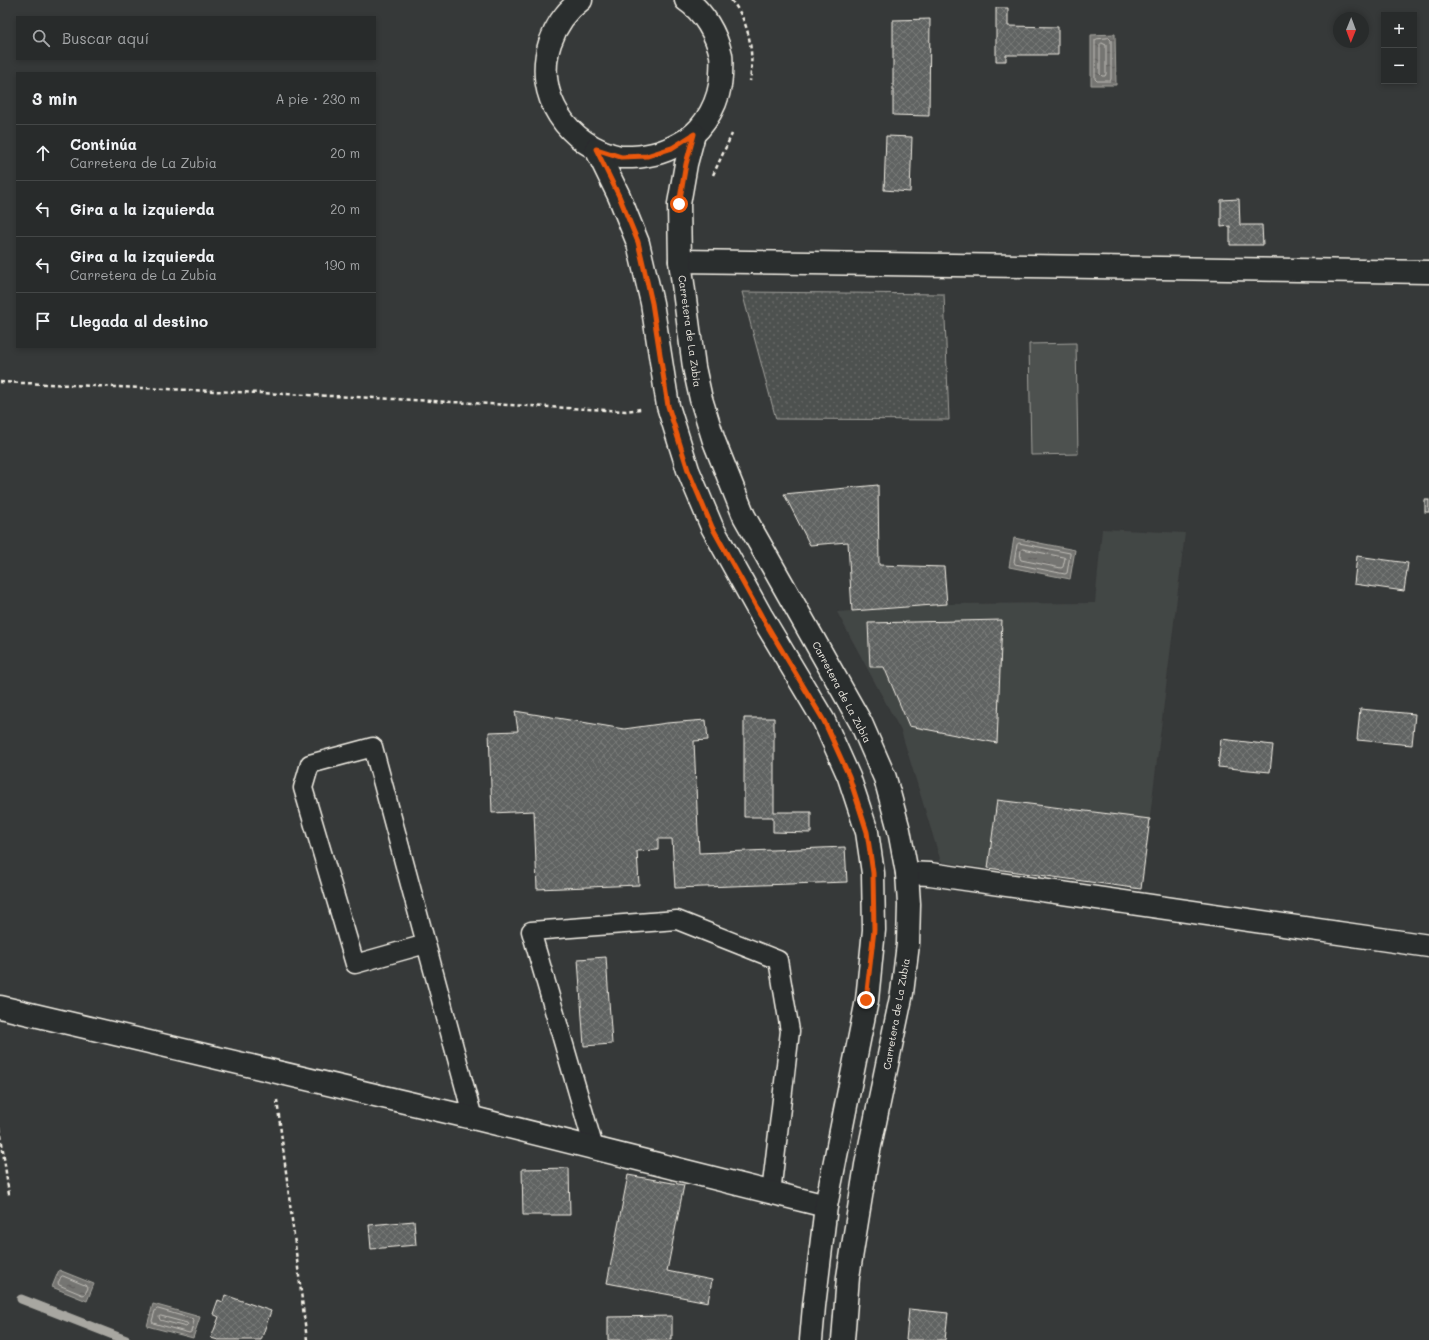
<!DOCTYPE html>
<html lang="es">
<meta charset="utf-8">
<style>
:root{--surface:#282b2b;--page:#303333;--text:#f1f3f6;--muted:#a5a7a9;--line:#444747}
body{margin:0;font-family:Mali,sans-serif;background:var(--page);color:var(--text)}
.controls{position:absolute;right:12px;top:12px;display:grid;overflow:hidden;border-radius:0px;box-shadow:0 2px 6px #0003}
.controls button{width:36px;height:36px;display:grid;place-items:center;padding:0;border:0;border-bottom:1px solid var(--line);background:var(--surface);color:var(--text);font:20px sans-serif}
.compass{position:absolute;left:1333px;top:12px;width:36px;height:36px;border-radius:50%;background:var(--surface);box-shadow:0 2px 6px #0003;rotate:181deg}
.stop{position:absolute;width:12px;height:12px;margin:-9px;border:3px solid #ea580c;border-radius:50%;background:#fff}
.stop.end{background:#ea580c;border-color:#fff;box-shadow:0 1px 4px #0008}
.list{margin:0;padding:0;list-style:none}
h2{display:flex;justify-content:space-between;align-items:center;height:52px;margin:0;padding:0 16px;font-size:17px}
h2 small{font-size:13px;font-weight:400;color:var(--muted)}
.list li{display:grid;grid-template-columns:26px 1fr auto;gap:12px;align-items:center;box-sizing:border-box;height:56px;padding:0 16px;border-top:1px solid var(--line)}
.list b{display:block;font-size:15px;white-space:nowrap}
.list p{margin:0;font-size:13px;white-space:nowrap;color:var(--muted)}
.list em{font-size:13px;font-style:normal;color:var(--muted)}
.icon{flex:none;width:22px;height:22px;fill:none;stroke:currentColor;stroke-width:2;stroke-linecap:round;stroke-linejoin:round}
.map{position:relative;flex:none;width:1429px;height:1340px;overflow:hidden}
.search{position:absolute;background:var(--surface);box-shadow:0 2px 6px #0003;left:16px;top:16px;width:360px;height:44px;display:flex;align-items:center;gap:10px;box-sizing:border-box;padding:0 14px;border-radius:0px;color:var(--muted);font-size:15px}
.panel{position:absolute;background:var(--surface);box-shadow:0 2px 6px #0003;left:16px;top:72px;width:360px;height:276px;border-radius:0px}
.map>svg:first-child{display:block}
.built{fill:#434645}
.grass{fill:url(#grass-dots);stroke:#a1a19c}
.park{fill:#4e514f;stroke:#a1a19c}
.water{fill:url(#water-ripples);stroke:#a8a7a1}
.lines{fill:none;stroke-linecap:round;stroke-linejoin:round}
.shore{stroke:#c1bfb9;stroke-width:1}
.stream{stroke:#a8a7a1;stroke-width:9}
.building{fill:url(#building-cross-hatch);stroke:#f4f1e8}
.service-casing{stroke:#f4f1e8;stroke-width:21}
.minor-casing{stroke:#f4f1e8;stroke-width:25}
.tertiary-casing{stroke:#f4f1e8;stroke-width:25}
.path{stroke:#f4f1e8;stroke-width:2.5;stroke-dasharray:4 3;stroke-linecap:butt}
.service{stroke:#2a2d2e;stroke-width:18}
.minor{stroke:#2a2d2e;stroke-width:22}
.tertiary{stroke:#2a2d2e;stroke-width:22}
.route{stroke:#ea580c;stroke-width:5}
.labels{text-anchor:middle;stroke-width:4;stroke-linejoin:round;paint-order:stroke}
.street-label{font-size:10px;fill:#f4f1e8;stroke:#2a2d2e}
</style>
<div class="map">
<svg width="1429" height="1340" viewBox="0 0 1429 1340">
<defs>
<pattern id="grass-dots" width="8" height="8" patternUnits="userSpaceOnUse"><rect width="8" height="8" fill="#4e514f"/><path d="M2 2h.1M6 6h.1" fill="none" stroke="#686a68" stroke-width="1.8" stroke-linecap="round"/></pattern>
<pattern id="water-ripples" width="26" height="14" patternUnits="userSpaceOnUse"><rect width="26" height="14" fill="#757572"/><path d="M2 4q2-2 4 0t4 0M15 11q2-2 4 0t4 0" fill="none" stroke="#5f5e5c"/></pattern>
<pattern id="building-cross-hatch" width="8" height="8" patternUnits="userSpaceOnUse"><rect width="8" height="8" fill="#616362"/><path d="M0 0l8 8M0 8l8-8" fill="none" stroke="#787a78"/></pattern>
</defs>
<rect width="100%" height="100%" fill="#363939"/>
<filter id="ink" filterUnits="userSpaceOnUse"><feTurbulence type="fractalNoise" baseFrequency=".025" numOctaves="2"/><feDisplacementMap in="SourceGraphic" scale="8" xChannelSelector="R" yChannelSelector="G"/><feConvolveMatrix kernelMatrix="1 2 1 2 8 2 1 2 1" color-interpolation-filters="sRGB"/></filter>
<g filter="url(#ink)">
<path class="built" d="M1102,529L1185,533L1141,889L941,862L901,731L837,612L947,604L1095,603Z"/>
<path class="grass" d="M742,292L944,294L949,420L776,419Z"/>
<path class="park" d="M1076,343L1078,454L1031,455L1029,344Z"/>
<g class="water">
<path d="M1115,34L1116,85H1091V35Z"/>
<path d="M1014,538L1075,550L1070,579L1009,567Z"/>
<path d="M59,1270L94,1284L87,1301L52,1287Z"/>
<path d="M153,1304L200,1317L193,1338L147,1326Z"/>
</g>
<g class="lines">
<g class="shore">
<path d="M1109,38L1111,40V79L1110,81H1097L1095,79V40L1097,39Z"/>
<path d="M1102,43L1106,45V74L1105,76H1102L1100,74V45Z"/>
<path d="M1019,543L1070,553V555L1067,573L1065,574L1015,564L1014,562L1017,545Z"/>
<path d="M1023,549L1063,557L1065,558L1063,567L1061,568L1021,560L1020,558L1021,550Z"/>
<path d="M63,1276L87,1286L88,1288L85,1294L83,1295L59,1285L58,1283L61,1277Z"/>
<path d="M158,1309L193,1319L194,1321L191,1332L189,1333L153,1323L152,1321L155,1311Z"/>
<path d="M161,1316L187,1323L188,1325L186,1327L160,1320L159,1317Z"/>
</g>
<path class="stream" d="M21,1299L126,1340"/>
</g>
<g class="building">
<path d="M996,8H1008V26L1058,27V55H1006V61H996Z"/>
<path d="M930,19L929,116L893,115V20Z"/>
<path d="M886,136L912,137L910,192L884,190Z"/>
<path d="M1239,199L1240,225H1262L1263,245H1230V226L1221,227V200Z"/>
<path d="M878,485L879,565L944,567L947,604L852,611L848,542L810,545L784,494Z"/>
<rect x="1425" y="500" width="4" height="12"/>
<path d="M1357,556L1408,563L1404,591L1354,584Z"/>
<path d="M1002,620L997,743L909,726L884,667H870L868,623Z"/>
<path d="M1360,709L1415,714L1412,745L1357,740Z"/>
<path d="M515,711L624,729L667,723L706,720L708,740L694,741L699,853L845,847L847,882L675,888L672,839H658V850L637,851L639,885L537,889L534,811L492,813L489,732L518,731Z"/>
<path d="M744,718H774V812H811V833L773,832V817H744Z"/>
<path d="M1221,739L1273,745L1270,772L1218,767Z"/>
<path d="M997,800L1150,819L1141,889L988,868Z"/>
<path d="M606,957L612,1044L584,1046L578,959Z"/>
<path d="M569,1168L570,1215H523L522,1169Z"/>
<path d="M628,1175L684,1185L667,1271L712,1280L708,1302L607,1283Z"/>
<path d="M414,1221L416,1245L371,1249L369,1225Z"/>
<path d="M225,1295L271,1311L261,1340H218L211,1338L219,1317L213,1314L218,1300L223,1302Z"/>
<path d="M909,1309L948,1313L945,1340H906Z"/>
<path d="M672,1316V1340H608V1317Z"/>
</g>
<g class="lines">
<defs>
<g id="service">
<path d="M426,944L355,964L303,788L310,764L373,747L473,1118"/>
<path d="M594,1148L531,931L677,920L778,960L790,1031L771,1193"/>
</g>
<g id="minor">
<path d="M680,261L1429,272"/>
<path d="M907,873L930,874L1429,946"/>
<path d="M0,1007L473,1118L826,1206"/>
</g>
<g id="tertiary">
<path d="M581,0C566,11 556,26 550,43C533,95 568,146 620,157C624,157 628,157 632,157C653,156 668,151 686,140C706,127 720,100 721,76C721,69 722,61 721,55C716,34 704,12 686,0"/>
<path d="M694,134L686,164L679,204L680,261L694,367L701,399L714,441L744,516L861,723L885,778L899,830L907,873L909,904L908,944L902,993L866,1165L848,1277L843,1340"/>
<path d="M596,149L619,196L638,243L652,303L668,406L688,470L712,527L762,617L824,721L849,777L867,832L873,873L874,930L867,1000L826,1206L814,1306L811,1340"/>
</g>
</defs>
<use href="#service" class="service-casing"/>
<use href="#minor" class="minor-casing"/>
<use href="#tertiary" class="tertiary-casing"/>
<g class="path">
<path d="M731,0C750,22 754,53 750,81"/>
<path d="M713,175L732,134"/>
<path d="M0,382L355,397L626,411L641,409"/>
<path d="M277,1100L307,1340"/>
<path d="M0,1128L9,1195"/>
</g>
<use href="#service" class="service"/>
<use href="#minor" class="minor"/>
<use href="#tertiary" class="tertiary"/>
</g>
</g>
<g class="lines" filter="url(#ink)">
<path class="route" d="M679,204L686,164L694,134L672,148L647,156L621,157L596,149L619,196L638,242L652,303L668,406L688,470L712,527L762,617L824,721L849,776L867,832L873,873L874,930L866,1000"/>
</g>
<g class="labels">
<g class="street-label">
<text transform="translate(690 331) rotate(82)" y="4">Carretera de La Zubia</text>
<text transform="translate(842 692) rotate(62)" y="4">Carretera de La Zubia</text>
<text transform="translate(896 1014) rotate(-80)" y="4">Carretera de La Zubia</text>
</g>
</g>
</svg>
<div class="controls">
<button>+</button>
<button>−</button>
</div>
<svg class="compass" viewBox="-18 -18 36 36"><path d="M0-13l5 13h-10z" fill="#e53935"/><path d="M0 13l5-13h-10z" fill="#a5a7a9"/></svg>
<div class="stop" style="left:679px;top:204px"></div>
<div class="stop end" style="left:866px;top:1000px"></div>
<div class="search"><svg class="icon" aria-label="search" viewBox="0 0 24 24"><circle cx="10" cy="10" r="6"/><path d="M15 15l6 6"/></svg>Buscar aquí</div>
<section class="panel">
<h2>3 min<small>A pie · 230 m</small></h2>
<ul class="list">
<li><svg class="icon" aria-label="ahead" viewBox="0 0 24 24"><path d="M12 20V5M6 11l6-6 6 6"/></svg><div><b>Continúa</b><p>Carretera de La Zubia</p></div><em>20 m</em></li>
<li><svg class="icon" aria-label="left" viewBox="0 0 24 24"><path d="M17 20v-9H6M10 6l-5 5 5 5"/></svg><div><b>Gira a la izquierda</b></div><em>20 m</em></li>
<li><svg class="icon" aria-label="left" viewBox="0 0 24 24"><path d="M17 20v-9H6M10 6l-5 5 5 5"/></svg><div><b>Gira a la izquierda</b><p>Carretera de La Zubia</p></div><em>190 m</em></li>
<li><svg class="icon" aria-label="arrive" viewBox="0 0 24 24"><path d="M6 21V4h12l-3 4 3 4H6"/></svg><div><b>Llegada al destino</b></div></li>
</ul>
</section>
</div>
